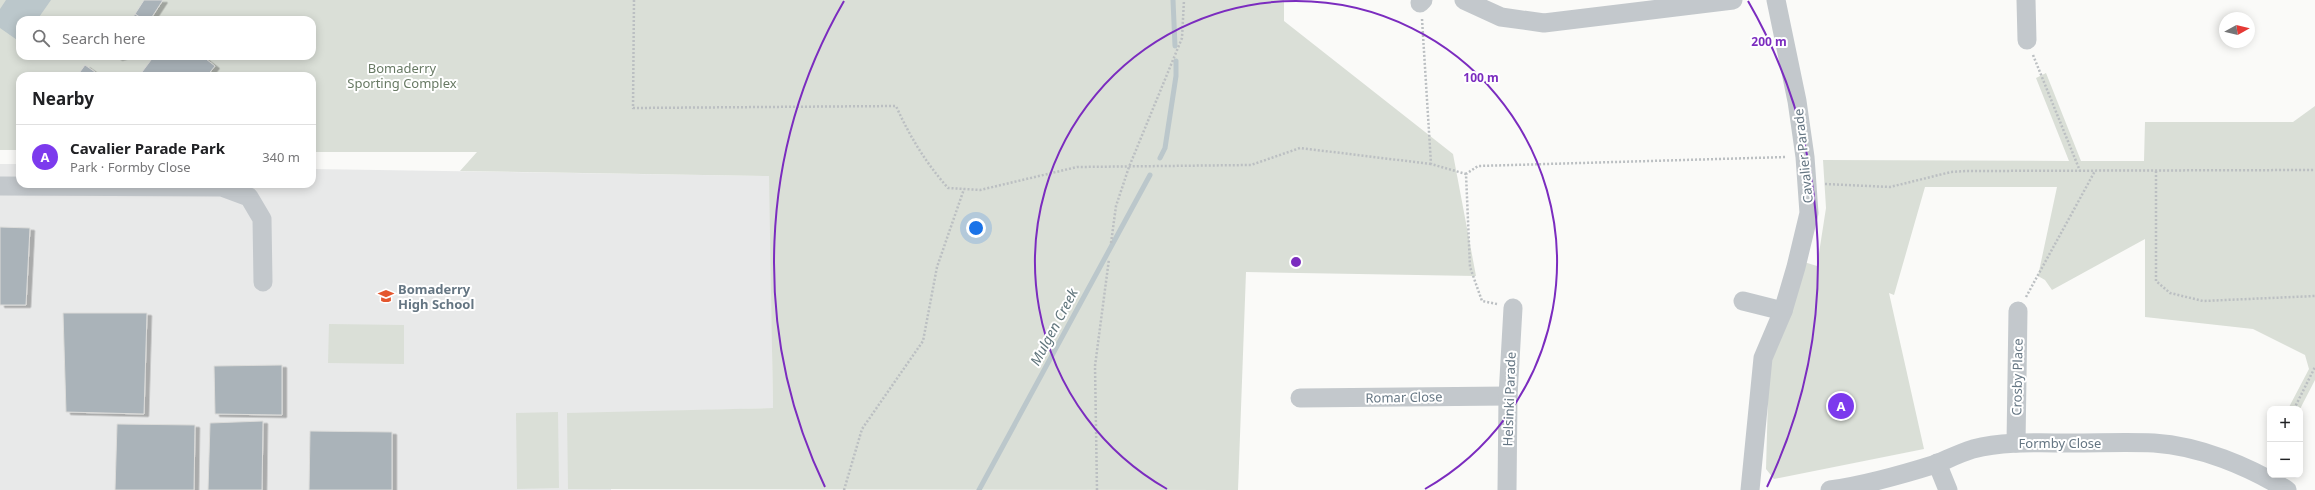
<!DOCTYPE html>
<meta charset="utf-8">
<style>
:root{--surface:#fff;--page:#f2f2f2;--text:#202124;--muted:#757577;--line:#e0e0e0;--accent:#7c3aed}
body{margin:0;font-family:"Noto Sans",sans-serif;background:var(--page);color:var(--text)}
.controls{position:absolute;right:12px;bottom:12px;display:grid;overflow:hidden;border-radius:8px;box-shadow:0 2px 10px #0003}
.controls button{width:36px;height:36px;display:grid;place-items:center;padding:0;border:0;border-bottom:1px solid var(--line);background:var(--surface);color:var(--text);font:20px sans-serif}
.compass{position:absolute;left:2219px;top:12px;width:36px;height:36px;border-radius:50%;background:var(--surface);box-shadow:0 2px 10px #0003;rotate:82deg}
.you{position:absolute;left:976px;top:228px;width:14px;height:14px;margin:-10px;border:3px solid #fff;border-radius:50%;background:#1a73e8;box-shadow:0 0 0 6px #1a73e833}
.badge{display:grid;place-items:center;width:26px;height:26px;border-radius:50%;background:var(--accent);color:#fff;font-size:13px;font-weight:700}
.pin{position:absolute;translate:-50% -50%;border:2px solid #fff;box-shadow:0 1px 4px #0006}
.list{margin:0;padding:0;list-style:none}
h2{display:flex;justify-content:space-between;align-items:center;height:52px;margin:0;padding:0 16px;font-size:17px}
h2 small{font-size:13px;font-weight:400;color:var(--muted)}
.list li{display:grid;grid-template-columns:26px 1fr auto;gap:12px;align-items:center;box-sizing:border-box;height:64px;padding:0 16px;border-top:1px solid var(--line)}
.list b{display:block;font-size:15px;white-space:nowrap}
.list p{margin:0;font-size:13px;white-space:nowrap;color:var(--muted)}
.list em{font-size:13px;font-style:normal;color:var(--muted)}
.icon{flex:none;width:22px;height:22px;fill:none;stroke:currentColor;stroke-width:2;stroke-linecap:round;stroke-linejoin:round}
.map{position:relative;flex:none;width:2315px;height:490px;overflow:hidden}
.search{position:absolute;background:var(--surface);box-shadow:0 2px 10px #0003;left:16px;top:16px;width:300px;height:44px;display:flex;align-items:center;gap:10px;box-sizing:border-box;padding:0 14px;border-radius:12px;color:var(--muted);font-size:15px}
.panel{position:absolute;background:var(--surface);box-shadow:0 2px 10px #0003;left:16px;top:72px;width:300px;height:116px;border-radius:12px}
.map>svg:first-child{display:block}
.built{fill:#e8e9e9}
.green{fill:#dadfd7;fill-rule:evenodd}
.water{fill:#bbc7cb}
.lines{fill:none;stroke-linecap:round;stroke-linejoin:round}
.stream{stroke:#bbc7cb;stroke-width:5}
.building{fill:#aab3b9;stroke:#dcdcda;filter:url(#shadow)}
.path{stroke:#bbbfc2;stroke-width:2.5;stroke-dasharray:2 2;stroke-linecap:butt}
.minor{stroke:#c3c8cc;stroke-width:19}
.ring{fill:none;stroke:#7b2cbf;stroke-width:2}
.labels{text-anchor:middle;stroke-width:4;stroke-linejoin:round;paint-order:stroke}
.park-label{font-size:13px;fill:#687a64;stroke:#fff}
.street-label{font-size:13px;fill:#657683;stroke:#fff}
.poi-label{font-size:13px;font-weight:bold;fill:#657683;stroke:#fff;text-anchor:start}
.water-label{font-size:14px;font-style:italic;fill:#60757c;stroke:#fff}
.centre{fill:#7b2cbf;stroke:#fff;stroke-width:2}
.ring-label{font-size:12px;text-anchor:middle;font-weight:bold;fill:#7b2cbf;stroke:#fff;stroke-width:4;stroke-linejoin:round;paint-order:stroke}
</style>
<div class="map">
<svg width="2315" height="490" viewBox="0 0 2315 490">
<defs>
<filter id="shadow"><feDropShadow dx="4.5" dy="2.5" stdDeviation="0" flood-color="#0004"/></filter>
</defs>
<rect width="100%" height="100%" fill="#fafaf8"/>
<path class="built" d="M0,164H20V184H312V169L770,176L773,408L610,413L611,490H0Z"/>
<g class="green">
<path d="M0,0H1284V21L1453,154L1476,276L1246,272L1238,490L568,489L567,413L773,408L769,176L460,171L477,152H312V76H20V150H0ZM20,20H312V56H20Z"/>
<path d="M2046,73L2081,161H2144L2145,122H2293L2315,106V380L2300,409H2288L2309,369L2305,355L2253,329L2145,317V239L2052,290L2045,280L2038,276L2057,187H1925L1894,295L1889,293L1924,449L1774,479L1766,469L1769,362L1804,262L1817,266L1826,208L1823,160L2069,161L2036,78Z"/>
<path d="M329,324L404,325V364L328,363Z"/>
<path d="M558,412L559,488L517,489L516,413Z"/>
</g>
<path class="water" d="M6,0H51L37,20H20V42L0,28V9Z"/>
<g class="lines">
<g class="stream">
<path d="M1173,0L1175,46"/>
<path d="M1160,158L1165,148L1176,76V61"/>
<path d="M979,490L1150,175"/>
</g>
</g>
<g class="building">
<path d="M144,0H163L150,20H144L135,14Z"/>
<path d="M135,14L144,20H131Z"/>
<path d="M115,56H125L118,58Z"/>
<path d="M154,56H202L215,66L207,76H139Z"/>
<path d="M85,65L95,72L93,76H77Z"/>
<path d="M0,227L30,228L26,305H0Z"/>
<path d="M63,313H147L144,414L66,412Z"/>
<path d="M282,365V415L215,414L214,366Z"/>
<path d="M263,421L262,490H208L210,423Z"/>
<path d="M117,424L195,425L194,490H115Z"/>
<path d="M310,431L392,432V490H309Z"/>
</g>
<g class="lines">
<g class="path">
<path d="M634,0L633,108L896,106C910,137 926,163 948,188L980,190L1077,167L1251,165L1300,148L1431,164"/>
<path d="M1422,19L1431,164L1466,174"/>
<path d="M2033,55L2080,171"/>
<path d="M2156,171V281L2170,293L2203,301L2315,296"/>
<path d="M1825,184L1890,187L1951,172L1966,171L2315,170"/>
<path d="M1111,243L1116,206L1129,167L1182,38L1184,0"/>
<path d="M2026,297L2095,171"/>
<path d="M1497,304L1482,301L1470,267L1466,174L1478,166L1787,157"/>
<path d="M2294,409L2315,367"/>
<path d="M844,490L862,429L923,341L937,267L964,189"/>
<path d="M1097,490L1095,366L1109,259"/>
</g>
<g class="minor">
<path d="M1464,0L1501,17L1544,23L1733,0"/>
<path d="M2026,0L2027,40"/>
<path d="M1420,3L1423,0"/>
<path d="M0,186L222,187L249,197L262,219L263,282"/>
<path d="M1743,301L1783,311"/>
<path d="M1300,398L1508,396"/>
<path d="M2016,443L2018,311"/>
<path d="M1937,463L1948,490"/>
<path d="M1507,490L1508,396L1513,308"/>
<path d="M1750,490L1763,358L1783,311L1796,267L1809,213L1805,157L1797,101L1776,0"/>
<path d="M1830,490C1866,485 1901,475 1936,464C1948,459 1960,453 1973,449C2005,441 2038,443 2072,443C2099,443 2127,442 2154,443C2200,446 2248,466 2287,490"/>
</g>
</g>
<g class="ring">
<path d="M1167 489A261 261 0 1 1 1425 489"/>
<path d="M825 487A522 522 0 0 1 844 1M1748 1A522 522 0 0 1 1767 487"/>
</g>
<defs>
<symbol id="school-bare" viewBox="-9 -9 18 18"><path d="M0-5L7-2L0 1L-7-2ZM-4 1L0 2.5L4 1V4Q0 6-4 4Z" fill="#e4572e" stroke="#fff" stroke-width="2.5" paint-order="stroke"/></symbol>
</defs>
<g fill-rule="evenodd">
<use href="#school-bare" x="375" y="285" width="22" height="22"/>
</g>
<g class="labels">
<g class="park-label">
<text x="402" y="73">Bomaderry<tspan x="402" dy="15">Sporting Complex</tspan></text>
</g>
<g class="street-label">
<text transform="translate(1803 156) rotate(-96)" y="5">Cavalier Parade</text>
<text transform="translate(2017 377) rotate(-89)" y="5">Crosby Place</text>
<text transform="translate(1404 397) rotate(-1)" y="5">Romar Close</text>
<text transform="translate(1509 399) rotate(-88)" y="5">Helsinki Parade</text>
<text x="2060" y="448">Formby Close</text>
</g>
<g class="poi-label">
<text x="398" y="294">Bomaderry<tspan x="398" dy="15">High School</tspan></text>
</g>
<g class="water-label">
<text transform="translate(1054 327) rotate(-62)" y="5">Mulgen Creek</text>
</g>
</g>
<circle cx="1296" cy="262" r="6" class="centre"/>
<g class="ring-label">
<text x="1769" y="46">200 m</text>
<text x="1481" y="82">100 m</text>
</g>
</svg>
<div class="controls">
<button>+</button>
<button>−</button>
</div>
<svg class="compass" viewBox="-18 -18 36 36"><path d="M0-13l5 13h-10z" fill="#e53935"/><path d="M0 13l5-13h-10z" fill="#757577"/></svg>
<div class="you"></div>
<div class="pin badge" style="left:1841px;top:406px">A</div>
<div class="search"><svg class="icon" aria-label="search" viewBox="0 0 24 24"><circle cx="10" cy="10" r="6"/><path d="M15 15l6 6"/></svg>Search here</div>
<section class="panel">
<h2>Nearby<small></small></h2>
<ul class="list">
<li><span class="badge">A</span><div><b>Cavalier Parade Park</b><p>Park · Formby Close</p></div><em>340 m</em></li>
</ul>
</section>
</div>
